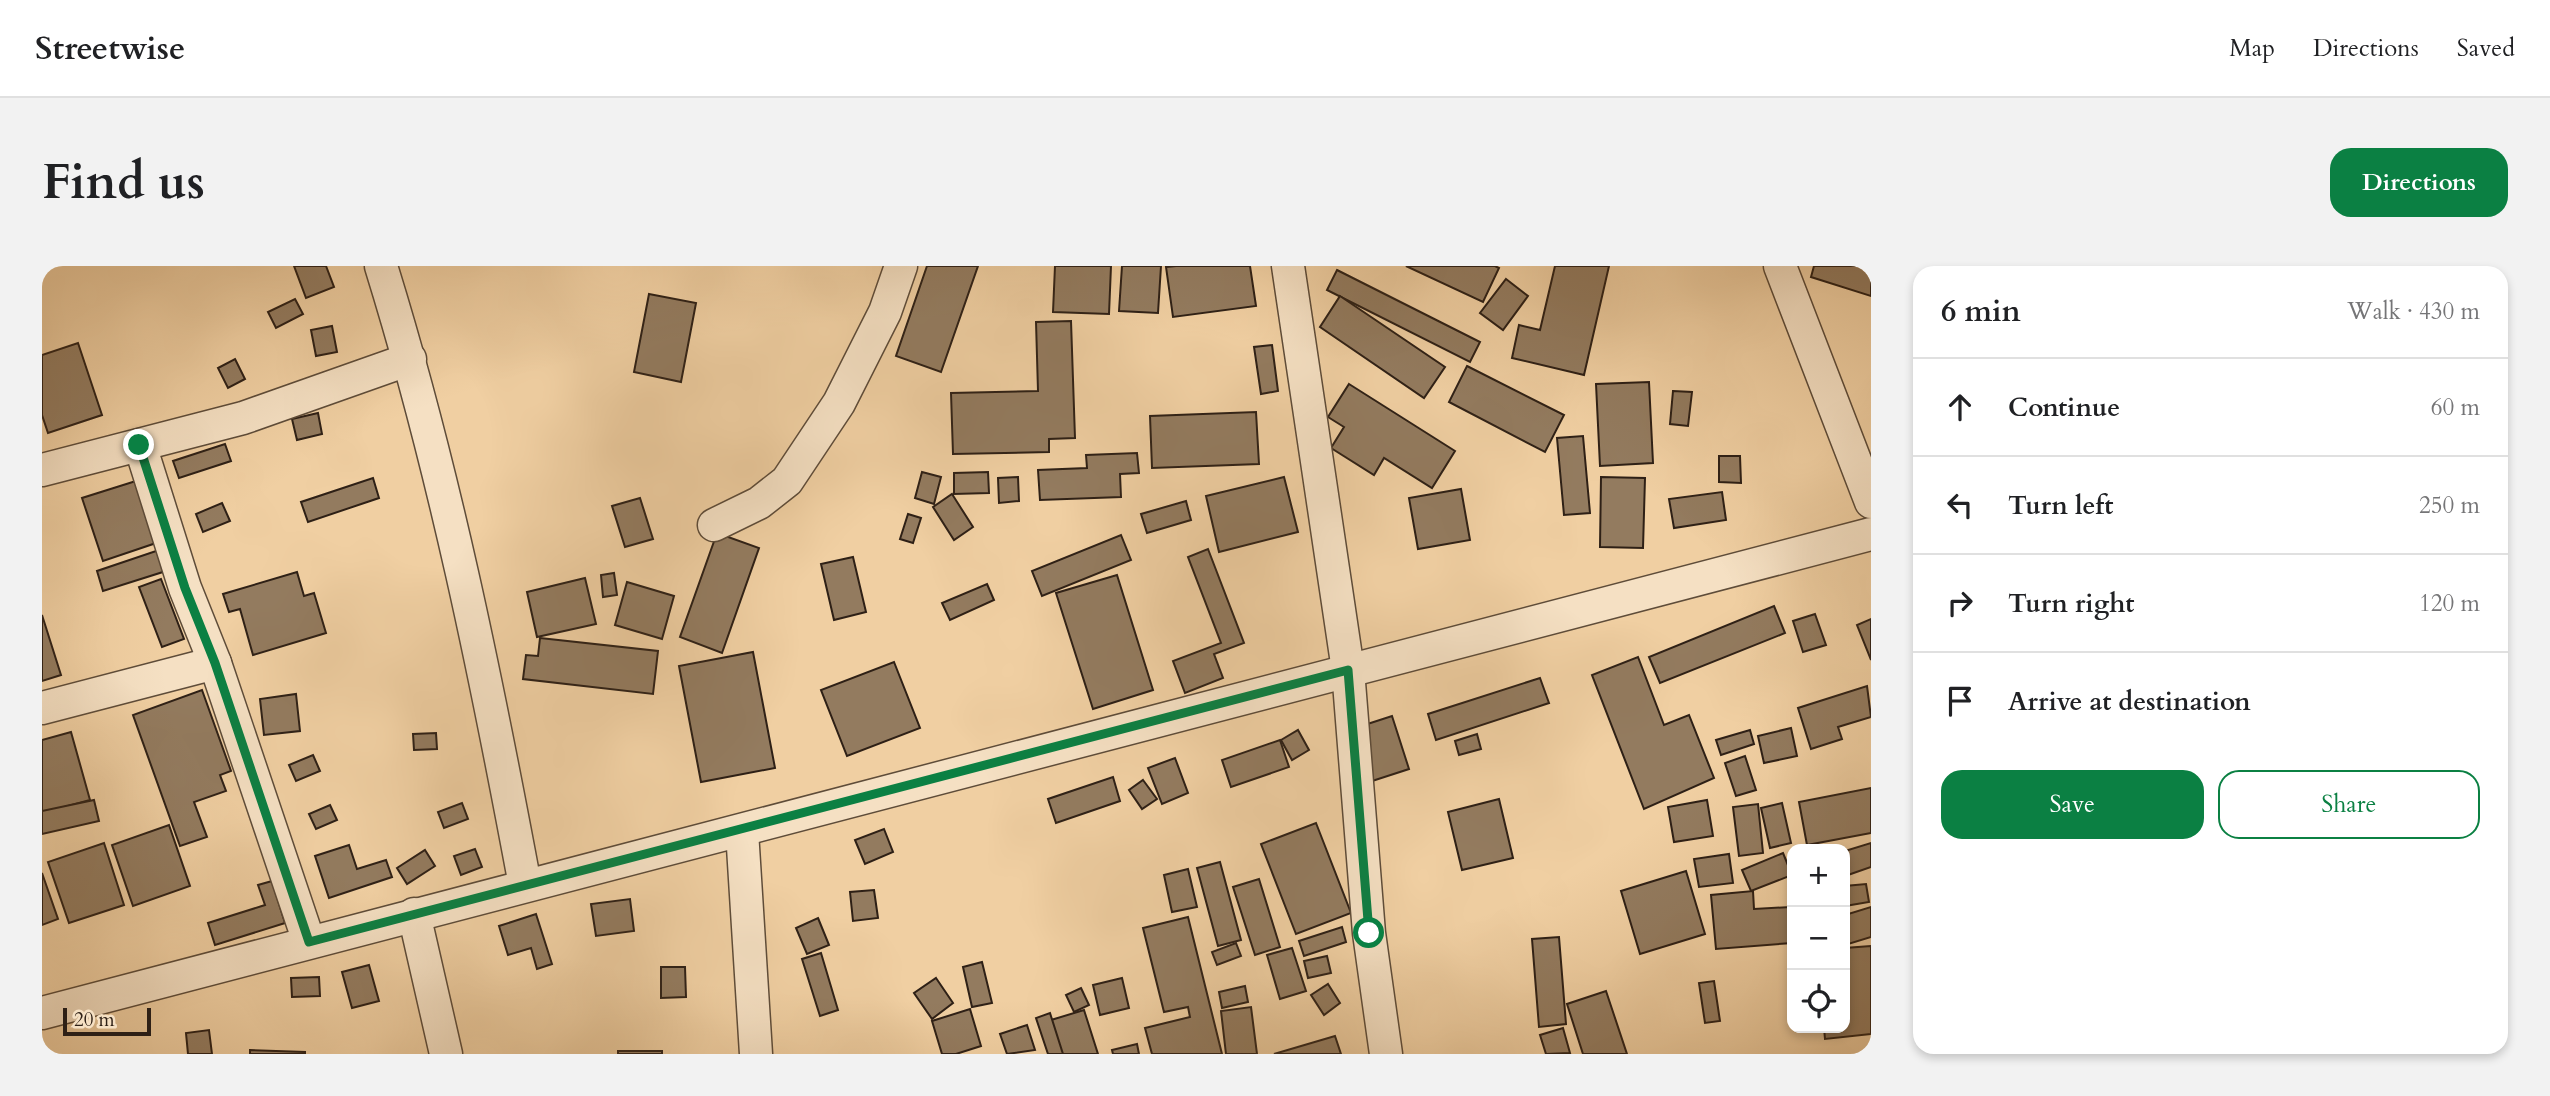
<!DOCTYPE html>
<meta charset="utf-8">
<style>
:root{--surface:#fff;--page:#f2f2f2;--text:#202124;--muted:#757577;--line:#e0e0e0;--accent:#0b8043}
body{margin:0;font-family:Cardo,serif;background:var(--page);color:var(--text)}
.controls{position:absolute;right:21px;bottom:21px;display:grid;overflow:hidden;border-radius:14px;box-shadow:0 4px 10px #0003}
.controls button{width:63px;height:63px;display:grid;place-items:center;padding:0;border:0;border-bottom:2px solid var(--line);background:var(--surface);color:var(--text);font:35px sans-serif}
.scale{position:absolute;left:21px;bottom:18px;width:88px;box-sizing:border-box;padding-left:7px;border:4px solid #2e2016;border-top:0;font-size:19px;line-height:24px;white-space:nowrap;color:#2e2016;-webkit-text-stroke:5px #f5e0c3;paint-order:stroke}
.stop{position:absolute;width:21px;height:21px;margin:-16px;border:5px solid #0b8043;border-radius:50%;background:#fff}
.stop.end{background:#0b8043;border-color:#fff;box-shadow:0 2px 7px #0008}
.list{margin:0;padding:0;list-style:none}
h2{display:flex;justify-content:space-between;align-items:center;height:91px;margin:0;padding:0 28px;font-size:30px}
h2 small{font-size:23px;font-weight:400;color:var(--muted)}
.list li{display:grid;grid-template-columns:46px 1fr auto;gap:21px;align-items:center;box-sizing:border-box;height:98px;padding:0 28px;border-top:2px solid var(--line)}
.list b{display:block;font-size:26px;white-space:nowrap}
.list em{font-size:23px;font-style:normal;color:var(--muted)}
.actions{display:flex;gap:14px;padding:21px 28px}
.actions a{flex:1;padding:16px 0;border:2px solid var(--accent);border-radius:21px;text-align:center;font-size:24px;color:var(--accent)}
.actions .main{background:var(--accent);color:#fff}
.icon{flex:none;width:38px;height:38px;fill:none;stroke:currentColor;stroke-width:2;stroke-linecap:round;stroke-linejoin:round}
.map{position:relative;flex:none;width:1829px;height:788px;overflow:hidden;border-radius:21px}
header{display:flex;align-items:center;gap:42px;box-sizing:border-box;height:98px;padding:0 35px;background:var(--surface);border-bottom:2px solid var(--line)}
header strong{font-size:33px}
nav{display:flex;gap:38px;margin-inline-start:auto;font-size:24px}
.intro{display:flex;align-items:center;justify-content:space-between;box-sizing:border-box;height:168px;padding:0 42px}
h1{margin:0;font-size:49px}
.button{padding:18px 32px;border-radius:21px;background:var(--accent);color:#fff;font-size:24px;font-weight:700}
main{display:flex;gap:42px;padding:0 42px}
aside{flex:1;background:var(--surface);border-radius:21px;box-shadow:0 4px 10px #0003}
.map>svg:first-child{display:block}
.building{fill:#937b5f;stroke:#2e2016;stroke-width:2}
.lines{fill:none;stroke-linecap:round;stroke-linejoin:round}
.minor-casing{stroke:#5e4c39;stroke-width:35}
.minor{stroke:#f5e0c3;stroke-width:32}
.route{stroke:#0b8043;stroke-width:9}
</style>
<header>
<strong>Streetwise</strong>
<nav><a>Map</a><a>Directions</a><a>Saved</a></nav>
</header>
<div class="intro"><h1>Find us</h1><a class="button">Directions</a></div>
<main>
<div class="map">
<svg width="1829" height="788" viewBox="0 0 1829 788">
<rect width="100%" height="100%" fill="#f0cfa2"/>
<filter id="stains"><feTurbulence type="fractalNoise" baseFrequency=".00286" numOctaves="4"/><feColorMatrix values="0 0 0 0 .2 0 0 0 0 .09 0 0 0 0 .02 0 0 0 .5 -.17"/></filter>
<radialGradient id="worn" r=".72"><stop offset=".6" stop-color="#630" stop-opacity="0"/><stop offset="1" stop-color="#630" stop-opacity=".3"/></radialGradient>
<g class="building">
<path d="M252,0H284L292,21L264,32Z"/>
<path d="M885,0H936L899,106L854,90Z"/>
<path d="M1013,0H1069L1067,48L1011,46Z"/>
<path d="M1080,0H1119L1116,47L1077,45Z"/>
<path d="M1134,0H1208L1214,40L1131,51L1124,1Z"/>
<path d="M1364,0H1453L1457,2L1441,36Z"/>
<path d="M1513,0H1567L1542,109L1470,92L1477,59L1498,64Z"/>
<path d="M1772,0H1829V30L1769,11Z"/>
<path d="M1295,4L1438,76L1428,96L1285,24Z"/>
<path d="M1464,13L1486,30L1461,64L1438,47Z"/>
<path d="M607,28L654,37L639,116L592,106Z"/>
<path d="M1298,30L1403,101L1382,132L1278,61Z"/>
<path d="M253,33L261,48L234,62L226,46Z"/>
<path d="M1029,55L1033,172L1007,173V186L911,188L909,127L996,125L994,56Z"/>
<path d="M290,60L295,86L274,90L269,64Z"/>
<path d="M36,77L60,149L6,167L0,149V89Z"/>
<path d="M1230,79L1236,125L1219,128L1212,81Z"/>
<path d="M193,93L203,113L186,122L176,102Z"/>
<path d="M1425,100L1522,149L1503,186L1407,136Z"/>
<path d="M1607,116L1611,197L1558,200L1554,118Z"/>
<path d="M1307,118L1413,185L1390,222L1342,192L1332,209L1289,182L1302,161L1286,151Z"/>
<path d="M1631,125L1650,126L1646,160L1628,158Z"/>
<path d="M1214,146L1217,198L1110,202L1108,150Z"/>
<path d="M276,147L280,168L255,174L250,153Z"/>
<path d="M1541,170L1548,247L1522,249L1515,172Z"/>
<path d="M183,178L189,195L137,212L131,195Z"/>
<path d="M1095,187L1097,207L1078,208L1079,231L998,234L996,204L1045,202L1044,189Z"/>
<path d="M1677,190H1698L1699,217L1677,216Z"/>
<path d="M880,206L899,211L892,238L873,232Z"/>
<path d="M946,206L947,227L912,228V207Z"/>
<path d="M976,211L977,235L957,237L956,212Z"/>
<path d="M1242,211L1256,266L1177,286L1164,230Z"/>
<path d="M1559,211L1603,212L1601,282L1558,281Z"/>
<path d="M331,212L337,232L266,256L259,236Z"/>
<path d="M97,214L117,276L61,295L40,232Z"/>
<path d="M1419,223L1428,274L1376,283L1367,232Z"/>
<path d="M1680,226L1684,254L1632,262L1627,233Z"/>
<path d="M910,228L931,261L912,274L891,241Z"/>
<path d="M598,232L611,273L583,281L570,240Z"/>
<path d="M1144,235L1149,254L1105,267L1099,248Z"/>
<path d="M180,237L188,255L161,266L154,248Z"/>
<path d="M866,248L879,252L871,277L858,273Z"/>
<path d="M675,267L717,282L680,387L638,371Z"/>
<path d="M1079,269L1089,294L1000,330L990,305Z"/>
<path d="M1166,283L1202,377L1172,388L1181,412L1143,427L1131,395L1179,377L1146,291Z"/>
<path d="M117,284L124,305L61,325L55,305Z"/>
<path d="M811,291L824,346L792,354L779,298Z"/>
<path d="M255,306L262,330L272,327L284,367L211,389L198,343L187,346L181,328Z"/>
<path d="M572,307L575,329L561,331L559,309Z"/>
<path d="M1075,309L1111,424L1051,443L1014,327Z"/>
<path d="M543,312L554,358L495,371L485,326Z"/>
<path d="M119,313L142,373L120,381L97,321Z"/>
<path d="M585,316L632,330L620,373L573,359Z"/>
<path d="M945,318L952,334L908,354L900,337Z"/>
<path d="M1732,340L1743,367L1618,417L1607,391Z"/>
<path d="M1773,348L1784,379L1761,386L1751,355Z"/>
<path d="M0,349L19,409L0,415Z"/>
<path d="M1829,353V394L1815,359Z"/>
<path d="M498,372L616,385L611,428L481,413L484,389L496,390Z"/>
<path d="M711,386L733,502L659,516L637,400Z"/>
<path d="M1596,391L1622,459L1647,449L1672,512L1602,543L1550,409Z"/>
<path d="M852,396L878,462L805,490L779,424Z"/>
<path d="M1498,412L1507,437L1394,474L1386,448Z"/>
<path d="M1825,420L1829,451L1796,461L1800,473L1769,483L1756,442Z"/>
<path d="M160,424L189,505L178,509L184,525L152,536L165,571L138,580L91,449Z"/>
<path d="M254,428L258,465L222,469L218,433Z"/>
<path d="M1350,450L1367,503L1321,518L1304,465Z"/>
<path d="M1749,462L1755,490L1722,497L1716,470Z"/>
<path d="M1256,464L1267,484L1250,494L1239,474Z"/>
<path d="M1708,464L1712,478L1679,489L1674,474Z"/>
<path d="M29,466L48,534L0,547V474Z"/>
<path d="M394,467L395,483L372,484L371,468Z"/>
<path d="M1435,468L1439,483L1417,489L1413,475Z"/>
<path d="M1238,474L1247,501L1189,521L1180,494Z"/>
<path d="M271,489L278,505L254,515L247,499Z"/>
<path d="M1703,490L1714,524L1694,530L1683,497Z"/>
<path d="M1133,492L1146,527L1120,538L1106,502Z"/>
<path d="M1071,511L1078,535L1014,557L1006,533Z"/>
<path d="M1101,514L1115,533L1100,543L1087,524Z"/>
<path d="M1829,522V567L1765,579L1757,536Z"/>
<path d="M1457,533L1471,592L1420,604L1406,546Z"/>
<path d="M52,534L57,555L0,568V545Z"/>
<path d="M1665,534L1671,570L1632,576L1626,541Z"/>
<path d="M420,537L426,553L402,562L396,546Z"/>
<path d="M1740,537L1749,577L1728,582L1719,542Z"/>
<path d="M1716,538L1721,587L1697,590L1691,541Z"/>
<path d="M288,539L295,554L274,563L267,548Z"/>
<path d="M1274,557L1309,647L1254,668L1219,578Z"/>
<path d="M127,559L148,620L91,640L70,579Z"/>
<path d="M842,563L851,586L823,598L813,574Z"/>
<path d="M62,577L82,639L27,657L6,596Z"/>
<path d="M1829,577V601L1803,610V585Z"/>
<path d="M307,579L315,603L344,594L350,611L287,632L273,590Z"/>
<path d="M433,583L440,601L419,609L412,590Z"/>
<path d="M383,584L393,600L365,618L355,602Z"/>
<path d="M1741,587L1750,609L1709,625L1700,604Z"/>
<path d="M1687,588L1691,617L1657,621L1652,593Z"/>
<path d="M1178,596L1199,674L1176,680L1155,602Z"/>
<path d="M1146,603L1155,641L1130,646L1122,609Z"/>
<path d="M1644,605L1663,668L1598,688L1579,625Z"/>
<path d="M0,607L16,653L0,659Z"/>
<path d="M1217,613L1238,681L1213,689L1191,621Z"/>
<path d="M230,615L243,657L173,679L166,657L223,639L216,619Z"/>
<path d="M1824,618L1827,636L1803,640V620Z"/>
<path d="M832,624L836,652L811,655L808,626Z"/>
<path d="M1711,625L1712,643L1748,641L1750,677L1674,683L1669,629Z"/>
<path d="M588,633L592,665L554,670L549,638Z"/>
<path d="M1829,641V671L1803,679V649Z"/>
<path d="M494,648L510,698L495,703L489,682L466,689L457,660Z"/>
<path d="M1146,651L1180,788H1110L1103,762L1148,751L1146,741L1122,746L1101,662Z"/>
<path d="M776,652L787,679L765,688L754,662Z"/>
<path d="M1300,661L1304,676L1262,690L1257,675Z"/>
<path d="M1517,671L1524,758L1497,761L1490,673Z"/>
<path d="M1194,677L1199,690L1175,699L1170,686Z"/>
<path d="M1829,680V768L1783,773L1782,762H1803V682Z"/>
<path d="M1250,682L1264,725L1238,733L1225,689Z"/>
<path d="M779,687L796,744L778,750L760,693Z"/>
<path d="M1285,690L1289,707L1266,712L1262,695Z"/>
<path d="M940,696L950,737L930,741L921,701Z"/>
<path d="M327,699L337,735L310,742L300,706Z"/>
<path d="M619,701H643L644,731L619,732Z"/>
<path d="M277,711L278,730L250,731L249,712Z"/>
<path d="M894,712L911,737L890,753L872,727Z"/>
<path d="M1080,712L1087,742L1058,749L1051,719Z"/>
<path d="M1672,715L1678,755L1663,757L1657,717Z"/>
<path d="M1286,718L1298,737L1282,749L1269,729Z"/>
<path d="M1203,720L1206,736L1180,742L1177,726Z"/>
<path d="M1039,722L1047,739L1032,746L1024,729Z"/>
<path d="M1564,725L1585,788H1541L1525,738Z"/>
<path d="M1209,741L1215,788H1184L1179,745Z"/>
<path d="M928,743L939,780L914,788H900L890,755Z"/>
<path d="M1042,744L1056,788H1020L1009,754Z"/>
<path d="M1008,747L1021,788H1006L994,752Z"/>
<path d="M985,759L993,784L965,788L958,768Z"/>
<path d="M1521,762L1528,787L1504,788L1498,769Z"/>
<path d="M167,764L170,788H146L144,767Z"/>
<path d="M1293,770L1299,788H1232Z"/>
<path d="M1095,778L1097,788H1071L1070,784Z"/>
<path d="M208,784L263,786V788H208Z"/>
<rect x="576" y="785" width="44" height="3"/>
</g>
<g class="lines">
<defs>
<g id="minor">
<path d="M339,0C402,203 444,410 483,619"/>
<path d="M1246,0L1306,404L1327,667L1344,788"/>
<path d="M1738,0L1829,236"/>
<path d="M98,179L143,322L173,397L267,676"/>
<path d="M0,204L201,152L368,93"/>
<path d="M672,259L717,237L745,215L797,137L843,46L859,0"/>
<path d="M0,442L173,397"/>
<path d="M700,565L714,788"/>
<path d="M372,648L404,788"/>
<path d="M0,747L1829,268"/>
</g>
</defs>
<use href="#minor" class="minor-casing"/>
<use href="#minor" class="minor"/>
</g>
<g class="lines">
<path class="route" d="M97,179L143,322L173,397L267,676L1306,404L1327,667"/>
</g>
<rect width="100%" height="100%" filter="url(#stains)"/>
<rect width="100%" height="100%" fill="url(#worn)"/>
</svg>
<div class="controls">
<button>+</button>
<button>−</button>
<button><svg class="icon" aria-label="locate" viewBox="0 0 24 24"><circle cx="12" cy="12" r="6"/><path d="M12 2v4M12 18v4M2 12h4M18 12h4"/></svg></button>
</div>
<div class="scale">20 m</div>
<div class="stop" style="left:1327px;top:667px"></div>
<div class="stop end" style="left:97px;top:179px"></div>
</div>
<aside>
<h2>6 min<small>Walk · 430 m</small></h2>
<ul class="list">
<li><svg class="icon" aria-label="ahead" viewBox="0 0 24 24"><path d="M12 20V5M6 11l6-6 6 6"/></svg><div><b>Continue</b></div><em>60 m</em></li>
<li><svg class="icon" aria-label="left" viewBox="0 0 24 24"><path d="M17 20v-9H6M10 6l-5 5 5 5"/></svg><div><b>Turn left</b></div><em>250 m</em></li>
<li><svg class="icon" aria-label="right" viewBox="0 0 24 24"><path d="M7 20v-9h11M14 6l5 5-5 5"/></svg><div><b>Turn right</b></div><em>120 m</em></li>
<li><svg class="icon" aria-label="arrive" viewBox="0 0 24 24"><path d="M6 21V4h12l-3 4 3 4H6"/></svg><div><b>Arrive at destination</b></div></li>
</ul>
<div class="actions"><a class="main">Save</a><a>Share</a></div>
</aside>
</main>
